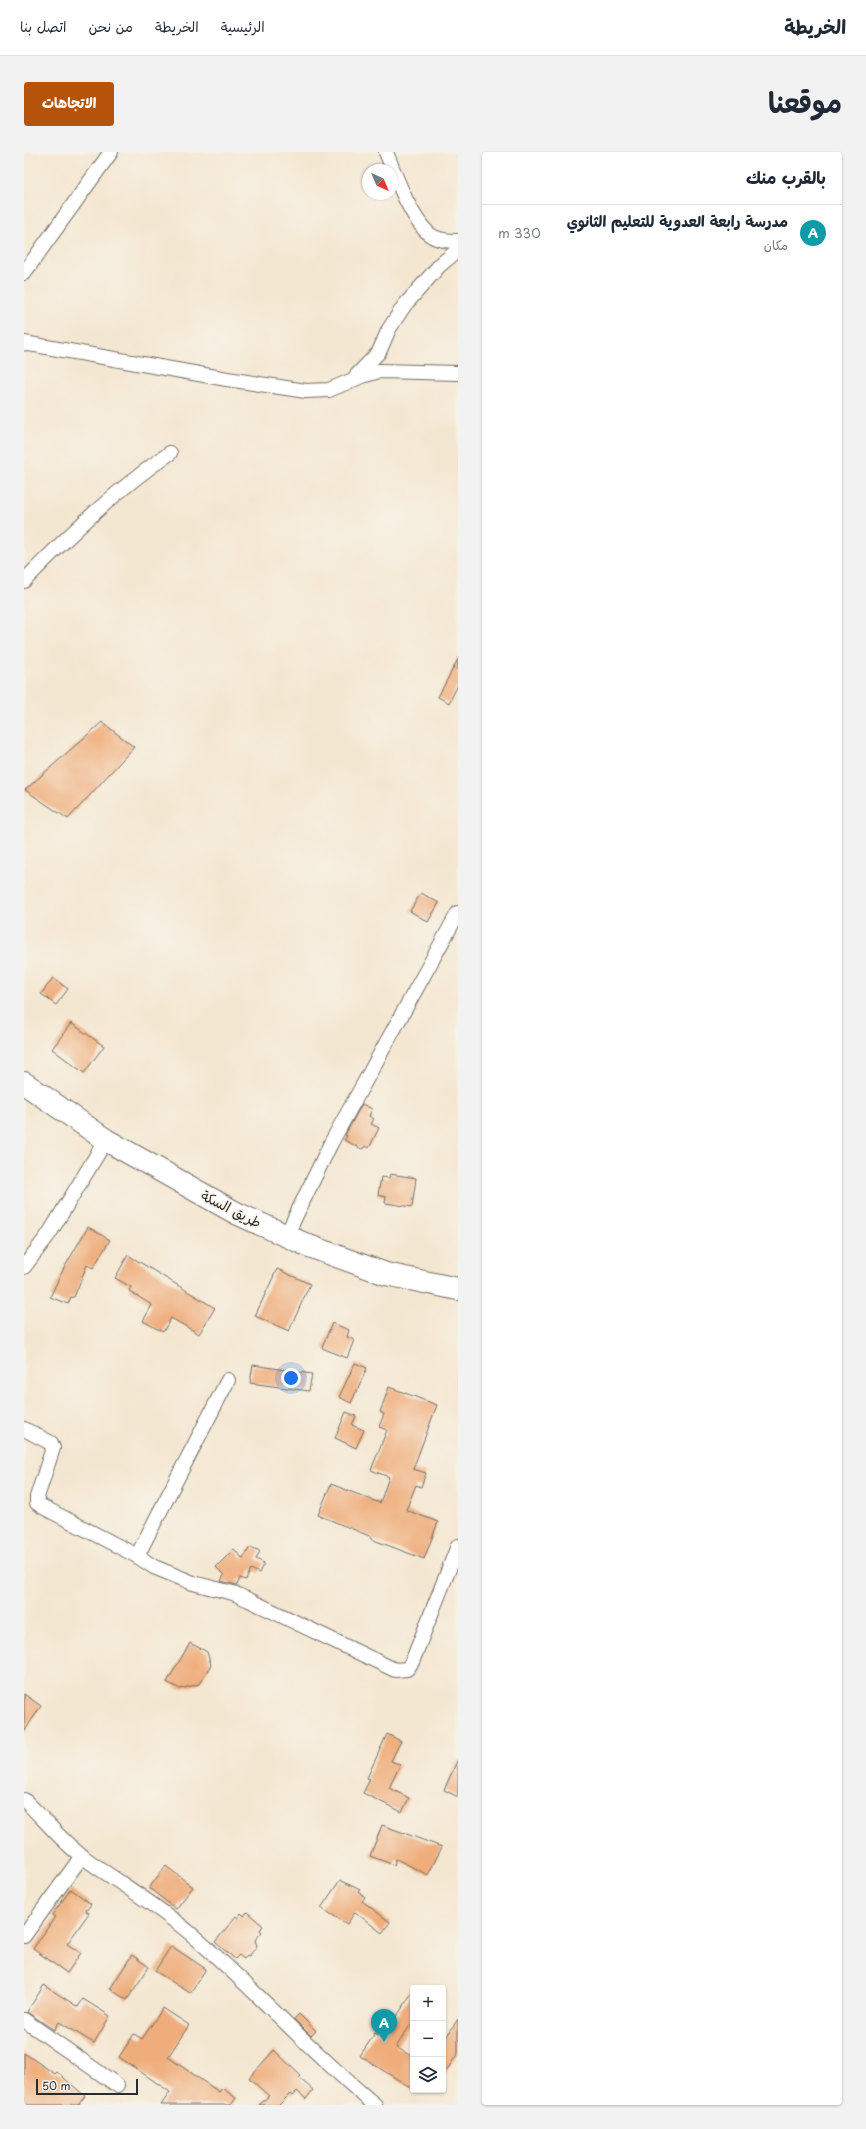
<!DOCTYPE html>
<html lang="ar">
<meta charset="utf-8">
<style>
:root{--surface:#fff;--page:#f2f2f3;--text:#1f2937;--muted:#747a83;--line:#e0e1e3;--accent:#b45309}
body{margin:0;font-family:"Playpen Sans","Playpen Sans Arabic",sans-serif;background:var(--page);color:var(--text);direction:rtl}
.controls{position:absolute;right:12px;bottom:12px;display:grid;overflow:hidden;border-radius:4px;box-shadow:0 1px 3px #0004}
.controls button{width:36px;height:36px;display:grid;place-items:center;padding:0;border:0;border-bottom:1px solid var(--line);background:var(--surface);color:var(--text);font:20px sans-serif}
.compass{position:absolute;left:338px;top:12px;width:36px;height:36px;border-radius:50%;background:var(--surface);box-shadow:0 1px 3px #0004;rotate:136deg}
.scale{position:absolute;left:12px;bottom:10px;width:102px;box-sizing:border-box;padding-left:4px;border:2px solid #2b2b2b;border-top:0;font-size:11px;line-height:14px;white-space:nowrap;color:#2b2b2b;-webkit-text-stroke:3px #f7f3e8;paint-order:stroke}
.you{position:absolute;left:267px;top:1226px;width:14px;height:14px;margin:-10px;border:3px solid #fff;border-radius:50%;background:#1a73e8;box-shadow:0 0 0 6px #1a73e833}
.badge{display:grid;place-items:center;width:26px;height:26px;border-radius:50%;background:var(--accent);color:#fff;font-size:13px;font-weight:700}
.pin{position:absolute;translate:-50% -33px;filter:drop-shadow(0 1px 2px #0008)}
.pin::after{content:'';position:absolute;top:21px;width:14px;height:12px;background:inherit;clip-path:polygon(0 0,100% 0,50% 100%)}
.list{margin:0;padding:0;list-style:none}
h2{display:flex;justify-content:space-between;align-items:center;height:52px;margin:0;padding:0 16px;font-size:17px}
h2 small{font-size:13px;font-weight:400;color:var(--muted)}
.list li{display:grid;grid-template-columns:26px 1fr auto;gap:12px;align-items:center;box-sizing:border-box;height:56px;padding:0 16px;border-top:1px solid var(--line)}
.list b{display:block;font-size:15px;white-space:nowrap}
.list p{margin:0;font-size:13px;white-space:nowrap;color:var(--muted)}
.list em{font-size:13px;font-style:normal;color:var(--muted)}
.icon{flex:none;width:22px;height:22px;fill:none;stroke:currentColor;stroke-width:2;stroke-linecap:round;stroke-linejoin:round}
.map{position:relative;flex:none;width:434px;height:1953px;overflow:hidden;direction:ltr;border-radius:4px}
header{display:flex;align-items:center;gap:24px;box-sizing:border-box;height:56px;padding:0 20px;background:var(--surface);border-bottom:1px solid var(--line)}
header strong{font-size:19px}
nav{display:flex;gap:22px;margin-inline-start:auto;font-size:14px}
.intro{display:flex;align-items:center;justify-content:space-between;box-sizing:border-box;height:96px;padding:0 24px}
h1{margin:0;font-size:28px}
.button{padding:10px 18px;border-radius:4px;background:var(--accent);color:#fff;font-size:14px;font-weight:700}
main{display:flex;gap:24px;padding:0 24px}
aside{flex:1;background:var(--surface);border-radius:4px;box-shadow:0 1px 3px #0004}
.map>svg:first-child{display:block}
.building{fill:#efad7c}
.lines{fill:none;stroke-linecap:round;stroke-linejoin:round}
.street-casing{stroke:#716d65;stroke-width:16}
.primary-casing{stroke:#716d65;stroke-width:24}
.street{stroke:#fff;stroke-width:14}
.primary{stroke:#fff;stroke-width:22}
.labels{text-anchor:middle;stroke-width:3;stroke-linejoin:round;paint-order:stroke}
.street-label{font-size:14px;fill:#2b2b2b;stroke:#f7f3e8}
</style>
<header>
<strong>الخريطة</strong>
<nav><a>الرئيسية</a><a>الخريطة</a><a>من نحن</a><a>اتصل بنا</a></nav>
</header>
<div class="intro"><h1>موقعنا</h1><a class="button">الاتجاهات</a></div>
<main>
<aside>
<h2>بالقرب منك<small></small></h2>
<ul class="list">
<li><span class="badge" style="background:#0f9aa8">A</span><div><b>مدرسة رابعة العدوية للتعليم الثانوي</b><p>مكان</p></div><em>330 m</em></li>
</ul>
</aside>
<div class="map">
<svg width="434" height="1953" viewBox="0 0 434 1953">
<rect width="100%" height="100%" fill="#f7f3e8"/>
<filter id="ink" filterUnits="userSpaceOnUse"><feTurbulence type="fractalNoise" baseFrequency=".025" numOctaves="2"/><feDisplacementMap in="SourceGraphic" scale="8" xChannelSelector="R" yChannelSelector="G"/><feConvolveMatrix kernelMatrix="1 2 1 2 8 2 1 2 1" color-interpolation-filters="sRGB"/></filter>
<filter id="wash" filterUnits="userSpaceOnUse"><feTurbulence type="fractalNoise" baseFrequency=".012" numOctaves="4" result="noise"/><feDisplacementMap in="SourceGraphic" scale="16" xChannelSelector="R" yChannelSelector="G"/><feGaussianBlur stdDeviation="0.9" result="paint"/><feColorMatrix in="noise" values="0 0 0 0 0 0 0 0 0 0 0 0 0 0 0 0 0 1.4 0 .05"/><feComposite in="paint" operator="in"/></filter>
<g filter="url(#wash)">
<rect width="100%" height="100%" fill="#f4e7d2"/>
<g id="blocks">
<g class="building">
<path d="M434,507V533L425,551L414,545Z"/>
<path d="M78,570L110,595L44,667L1,638Z"/>
<path d="M397,741L415,751L404,770L386,759Z"/>
<path d="M29,826L44,837L32,853L17,842Z"/>
<path d="M47,871L80,894L60,921L28,897Z"/>
<path d="M338,952L348,957L345,964L350,967L347,972L355,976L345,996L342,994L338,997L320,988L323,984L321,983Z"/>
<path d="M366,1022L392,1026L388,1055L361,1051L362,1045L354,1043L357,1025L365,1026Z"/>
<path d="M64,1075L86,1088L69,1116L63,1113L50,1145H47L44,1152L26,1145L40,1116Z"/>
<path d="M104,1103L191,1156L175,1182L147,1166L139,1180L119,1169L128,1153L105,1139L107,1135L91,1126Z"/>
<path d="M253,1117L286,1132L265,1179L231,1164Z"/>
<path d="M308,1171L325,1178L323,1185L330,1188L323,1206L298,1196Z"/>
<path d="M331,1211L343,1216L327,1251L315,1245Z"/>
<path d="M229,1213L288,1222L285,1239L226,1231Z"/>
<path d="M365,1235L413,1253L389,1317L402,1321L397,1335L392,1333L382,1358L414,1370L400,1407L347,1387L348,1385L294,1363L307,1332L356,1351L365,1325L347,1318L363,1278L355,1275L360,1262L356,1260Z"/>
<path d="M322,1260L332,1264L328,1273L340,1278L332,1296L311,1286Z"/>
<path d="M226,1395L236,1399L232,1407L240,1411L235,1421L227,1417L222,1428L216,1426L213,1433L197,1429L200,1423L192,1415L210,1397L219,1407Z"/>
<path d="M166,1491L183,1500L187,1513L175,1532L156,1537L143,1530Z"/>
<path d="M0,1542L17,1554L0,1580Z"/>
<path d="M363,1582L377,1589L367,1609L376,1613L365,1636L385,1646L378,1660L339,1641L346,1627L343,1626Z"/>
<path d="M434,1607V1645L420,1638Z"/>
<path d="M358,1673L418,1695L404,1723L372,1707L370,1713L346,1704Z"/>
<path d="M142,1714L169,1735L152,1757L125,1736Z"/>
<path d="M316,1728L336,1738L334,1740L341,1745L338,1749L366,1770L358,1781L331,1760L323,1772L297,1756Z"/>
<path d="M47,1737L67,1752L62,1759L65,1761L43,1792L57,1801L43,1821L9,1797L31,1765L28,1763Z"/>
<path d="M223,1760L239,1774L236,1778L238,1780L231,1788L233,1794L225,1804L223,1803L220,1807L215,1803L211,1807L191,1790L212,1764L214,1766L217,1761L220,1764Z"/>
<path d="M147,1794L182,1817L166,1841L131,1819Z"/>
<path d="M108,1803L125,1815L103,1848L86,1837Z"/>
<path d="M20,1833L54,1855L59,1847L86,1864L70,1891L35,1870L30,1878L3,1860Z"/>
<path d="M389,1839V1869L372,1895L389,1905V1937L336,1904L351,1881L359,1886Z"/>
<path d="M139,1856L165,1873L144,1905L195,1940L198,1936L212,1946L207,1953H137L146,1940L95,1905L110,1882L118,1887Z"/>
<path d="M275,1862L292,1879L287,1884L270,1867Z"/>
<path d="M434,1867V1901L419,1924V1890Z"/>
<path d="M250,1898L277,1924L275,1926L289,1938L282,1947L273,1939L268,1944L266,1942L255,1953H235L245,1944L225,1926Z"/>
<path d="M0,1901L31,1922L33,1920L61,1944L54,1953H0Z"/>
</g>
</g>
</g>
<g filter="url(#ink)">
<use href="#blocks" fill-opacity="0" stroke="#716d65" stroke-width="1"/>
<g class="lines">
<defs>
<g id="street">
<path d="M362,0C371,23 386,65 405,82C412,88 424,89 434,89"/>
<path d="M0,121L87,0"/>
<path d="M0,191L203,227L282,239L305,238L338,224L355,219L434,221"/>
<path d="M332,224L355,200L365,177L380,154L416,113L434,98"/>
<path d="M0,429C45,383 93,337 146,301"/>
<path d="M262,1084L307,991L434,761"/>
<path d="M0,1115L25,1082L82,988"/>
<path d="M0,1277L27,1291L29,1296L13,1345V1351L19,1355L113,1404L130,1415L169,1431L209,1441L225,1448L371,1518L383,1517L388,1510L434,1394"/>
<path d="M113,1404L204,1228"/>
<path d="M0,1648C20,1666 37,1689 59,1705C95,1731 133,1753 167,1782C231,1837 287,1900 351,1953"/>
<path d="M0,1784L58,1704"/>
<path d="M0,1868L93,1933"/>
</g>
<path id="primary" d="M0,931L82,988L212,1061L285,1094L362,1122L434,1137"/>
</defs>
<use href="#street" class="street-casing"/>
<use href="#primary" class="primary-casing"/>
<use href="#street" class="street"/>
<use href="#primary" class="primary"/>
</g>
</g>
<g class="labels">
<g class="street-label">
<text transform="translate(207 1057) rotate(27)" y="5">طريق السكة</text>
</g>
</g>
</svg>
<div class="controls">
<button>+</button>
<button>−</button>
<button><svg class="icon" aria-label="layers" viewBox="0 0 24 24"><path d="M12 4l9 5-9 5-9-5zM3 14l9 5 9-5"/></svg></button>
</div>
<svg class="compass" viewBox="-18 -18 36 36"><path d="M0-13l5 13h-10z" fill="#e53935"/><path d="M0 13l5-13h-10z" fill="#747a83"/></svg>
<div class="scale">50 m</div>
<div class="you"></div>
<div class="pin badge" style="left:360px;top:1890px;background:#0f9aa8">A</div>
</div>
</main>
